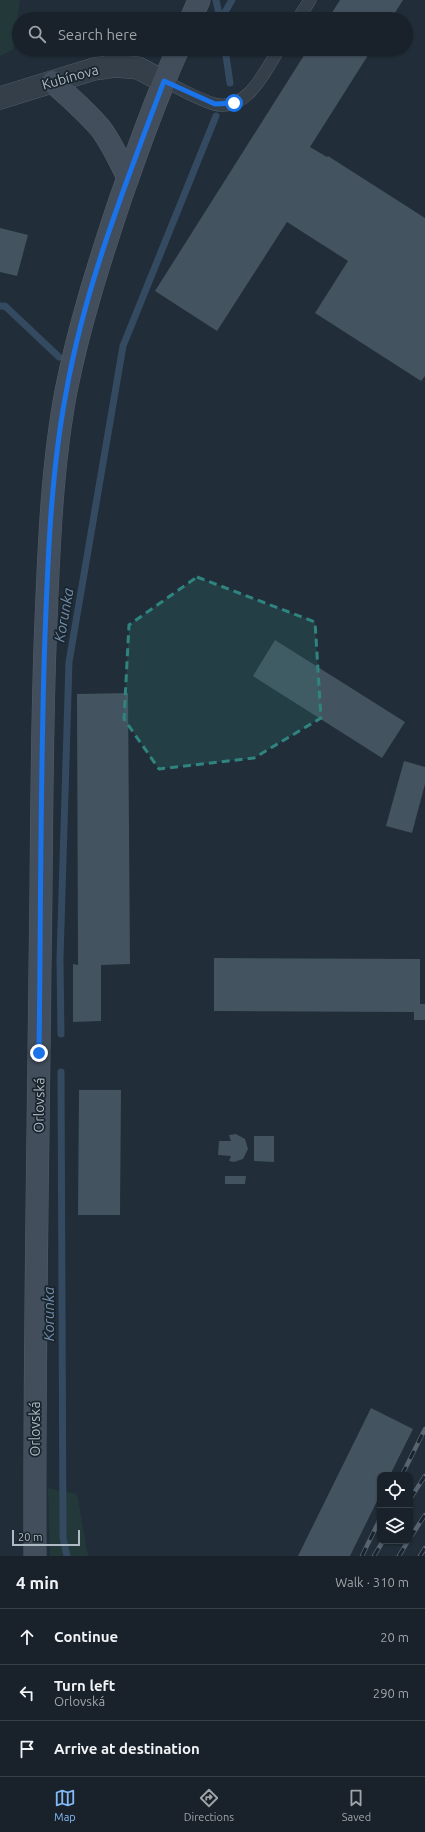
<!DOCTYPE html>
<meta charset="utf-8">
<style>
:root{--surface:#19222a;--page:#222a32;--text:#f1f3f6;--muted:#9fa4a8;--line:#373f47;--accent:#82baf7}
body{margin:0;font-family:Ubuntu,sans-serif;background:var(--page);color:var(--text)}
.controls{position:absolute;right:12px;bottom:12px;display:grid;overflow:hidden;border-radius:8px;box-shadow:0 1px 3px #0004}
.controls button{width:36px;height:36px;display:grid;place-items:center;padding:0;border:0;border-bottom:1px solid var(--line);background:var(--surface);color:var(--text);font:20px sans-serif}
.scale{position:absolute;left:12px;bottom:10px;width:68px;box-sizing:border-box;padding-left:4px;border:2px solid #afbac5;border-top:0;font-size:11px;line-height:14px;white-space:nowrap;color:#afbac5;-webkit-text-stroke:3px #1a242d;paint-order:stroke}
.stop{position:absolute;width:12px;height:12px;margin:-9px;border:3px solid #1a73e8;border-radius:50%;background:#fff}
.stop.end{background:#1a73e8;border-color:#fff;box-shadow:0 1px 4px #0008}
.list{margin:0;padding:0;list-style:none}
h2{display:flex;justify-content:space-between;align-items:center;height:52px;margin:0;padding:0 16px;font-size:17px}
h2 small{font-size:13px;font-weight:400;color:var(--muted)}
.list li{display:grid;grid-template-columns:26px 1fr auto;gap:12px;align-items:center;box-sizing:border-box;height:56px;padding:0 16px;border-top:1px solid var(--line)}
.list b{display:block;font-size:15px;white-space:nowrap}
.list p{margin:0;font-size:13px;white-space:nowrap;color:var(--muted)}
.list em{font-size:13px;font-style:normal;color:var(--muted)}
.icon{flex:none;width:22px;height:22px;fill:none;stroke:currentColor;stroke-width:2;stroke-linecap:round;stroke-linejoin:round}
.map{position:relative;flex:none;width:425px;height:1556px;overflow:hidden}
.search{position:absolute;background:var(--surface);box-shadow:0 1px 3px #0004;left:12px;right:12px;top:12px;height:44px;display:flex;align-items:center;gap:10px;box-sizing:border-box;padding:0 14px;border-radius:22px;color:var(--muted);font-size:15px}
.sheet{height:220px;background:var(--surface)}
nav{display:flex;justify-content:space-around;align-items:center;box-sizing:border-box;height:56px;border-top:1px solid var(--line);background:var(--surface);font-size:11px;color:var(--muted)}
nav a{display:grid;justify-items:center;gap:2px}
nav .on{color:var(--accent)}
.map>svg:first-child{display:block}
.green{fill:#233939}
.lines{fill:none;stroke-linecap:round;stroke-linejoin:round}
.stream{stroke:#344a60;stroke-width:7}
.building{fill:#445360}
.service-casing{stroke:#525d66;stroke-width:13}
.minor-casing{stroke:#525d66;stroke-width:23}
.secondary-casing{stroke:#525d66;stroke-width:23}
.service{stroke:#343f49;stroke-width:12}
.minor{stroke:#343f49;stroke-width:22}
.secondary{stroke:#424e5c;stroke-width:22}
.rail-casing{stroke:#566370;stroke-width:4.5}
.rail{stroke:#1a242d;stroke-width:3;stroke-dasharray:9;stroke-linecap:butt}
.route{stroke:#1a73e8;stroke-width:5}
.marked{fill:#2f847f;fill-opacity:0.2;stroke:#2f847f;stroke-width:3;stroke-dasharray:8 5;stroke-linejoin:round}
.labels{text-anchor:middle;stroke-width:3.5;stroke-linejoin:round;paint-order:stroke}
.street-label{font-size:14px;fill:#afbac5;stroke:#1a242d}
.water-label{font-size:15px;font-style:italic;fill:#6f8daa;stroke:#1a242d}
</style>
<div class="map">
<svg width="425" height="1556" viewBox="0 0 425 1556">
<rect width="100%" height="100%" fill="#212d38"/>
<g class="green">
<path d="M0,0H20L13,50L0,56Z"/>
<path d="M48,1488L77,1494L88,1556H50Z"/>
</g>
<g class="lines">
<g class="stream">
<path d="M216,0L220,19"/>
<path d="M221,19L232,0"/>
<path d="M225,49L230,83"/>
<path d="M0,306H5L59,357"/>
<path d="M61,1034L60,959L69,662L123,346L216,116"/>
<path d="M61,1072L63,1538L67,1556"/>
</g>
</g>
<g class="building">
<path d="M340,0H403L391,19H328Z"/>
<path d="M308,49H372L310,147L327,157L328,156L425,218V376L421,381L315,313L348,261L287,222L217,331L155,291Z"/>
<path d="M0,228L28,235L17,276L0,272Z"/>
<path d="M275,640L405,722L382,758L253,676Z"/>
<path d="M128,693L130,964L101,965V1021L73,1022V964L78,965L77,694Z"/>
<path d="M404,761L425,767V784L412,833L386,826Z"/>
<path d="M214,958L420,959V1004H425V1020H414V1012L214,1011Z"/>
<path d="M79,1090H121L120,1215H78Z"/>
<path d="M236,1134L245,1139L248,1149L243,1159L234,1162L229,1161L231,1156L218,1155L219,1141H231L229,1135Z"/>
<path d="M254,1136H274V1162L254,1161Z"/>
<path d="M225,1176H246L245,1184H225Z"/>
<path d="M371,1408L413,1429L390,1475H380V1495L350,1556H298Z"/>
</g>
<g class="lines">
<defs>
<g id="service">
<path d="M298,19L310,0"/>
<path d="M163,81C180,88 197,99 214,104C247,113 265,71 279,49"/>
</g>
<path id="minor" d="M0,98L94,69L115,66L138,68L163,81"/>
<g id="secondary">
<path d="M191,19L199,0"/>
<path d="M53,82C69,97 87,112 101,129C112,144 120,161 128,178"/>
<path d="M35,1556C34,1359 38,1162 40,965C42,850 41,735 46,620C49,544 52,466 66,391C79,326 99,263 120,200C138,149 156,98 178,49"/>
</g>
</defs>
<use href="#service" class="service-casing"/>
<use href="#minor" class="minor-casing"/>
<use href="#secondary" class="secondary-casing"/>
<use href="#service" class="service"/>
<use href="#minor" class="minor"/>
<use href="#secondary" class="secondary"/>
<defs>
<g id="rail">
<path d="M402,1475L425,1429"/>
<path d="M410,1499L425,1476"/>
<path d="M410,1538L425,1515"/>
<path d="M362,1556L380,1519"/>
<path d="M374,1556L383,1541"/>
<path d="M399,1556L408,1541"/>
<path d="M420,1556L425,1548"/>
</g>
</defs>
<use href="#rail" class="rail-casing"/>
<use href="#rail" class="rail"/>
</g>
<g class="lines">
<path class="route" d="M39,1053C41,914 40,775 45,636C48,555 51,473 66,393C85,285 126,183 164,81L215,104L234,103"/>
</g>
<path class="marked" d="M197,577L315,622L321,718L254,758L159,769L124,719L129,625Z"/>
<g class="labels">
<g class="street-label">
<text transform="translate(70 77) rotate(-16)" y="5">Kubínova</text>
<text transform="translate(39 1105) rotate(-89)" y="5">Orlovská</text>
<text transform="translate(35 1429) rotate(-90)" y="5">Orlovská</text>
</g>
<g class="water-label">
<text transform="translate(64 615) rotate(-80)" y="5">Korunka</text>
<text transform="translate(49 1314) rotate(-90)" y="5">Korunka</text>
</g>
</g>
</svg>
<div class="controls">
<button><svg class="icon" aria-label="locate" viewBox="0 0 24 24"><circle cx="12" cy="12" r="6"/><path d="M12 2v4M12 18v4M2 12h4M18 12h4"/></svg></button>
<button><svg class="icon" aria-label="layers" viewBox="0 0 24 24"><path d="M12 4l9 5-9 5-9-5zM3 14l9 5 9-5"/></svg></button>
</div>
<div class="scale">20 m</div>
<div class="stop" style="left:234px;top:103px"></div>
<div class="stop end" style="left:39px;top:1053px"></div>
<div class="search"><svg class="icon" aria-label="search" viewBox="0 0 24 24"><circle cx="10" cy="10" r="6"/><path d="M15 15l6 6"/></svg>Search here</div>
</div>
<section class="sheet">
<h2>4 min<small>Walk · 310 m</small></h2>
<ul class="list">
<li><svg class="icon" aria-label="ahead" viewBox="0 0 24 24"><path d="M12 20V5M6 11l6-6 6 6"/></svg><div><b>Continue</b></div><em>20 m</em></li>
<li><svg class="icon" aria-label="left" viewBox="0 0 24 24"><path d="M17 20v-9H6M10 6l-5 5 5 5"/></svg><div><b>Turn left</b><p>Orlovská</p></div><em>290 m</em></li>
<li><svg class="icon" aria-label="arrive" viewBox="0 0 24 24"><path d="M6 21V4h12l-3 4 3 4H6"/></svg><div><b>Arrive at destination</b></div></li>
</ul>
</section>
<nav>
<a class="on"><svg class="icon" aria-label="map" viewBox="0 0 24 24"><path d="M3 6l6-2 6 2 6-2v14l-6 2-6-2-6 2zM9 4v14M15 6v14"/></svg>Map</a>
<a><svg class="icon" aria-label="directions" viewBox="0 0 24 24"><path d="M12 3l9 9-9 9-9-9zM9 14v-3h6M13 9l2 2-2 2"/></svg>Directions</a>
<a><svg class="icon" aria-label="saved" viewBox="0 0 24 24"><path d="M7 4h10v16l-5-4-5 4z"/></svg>Saved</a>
</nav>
